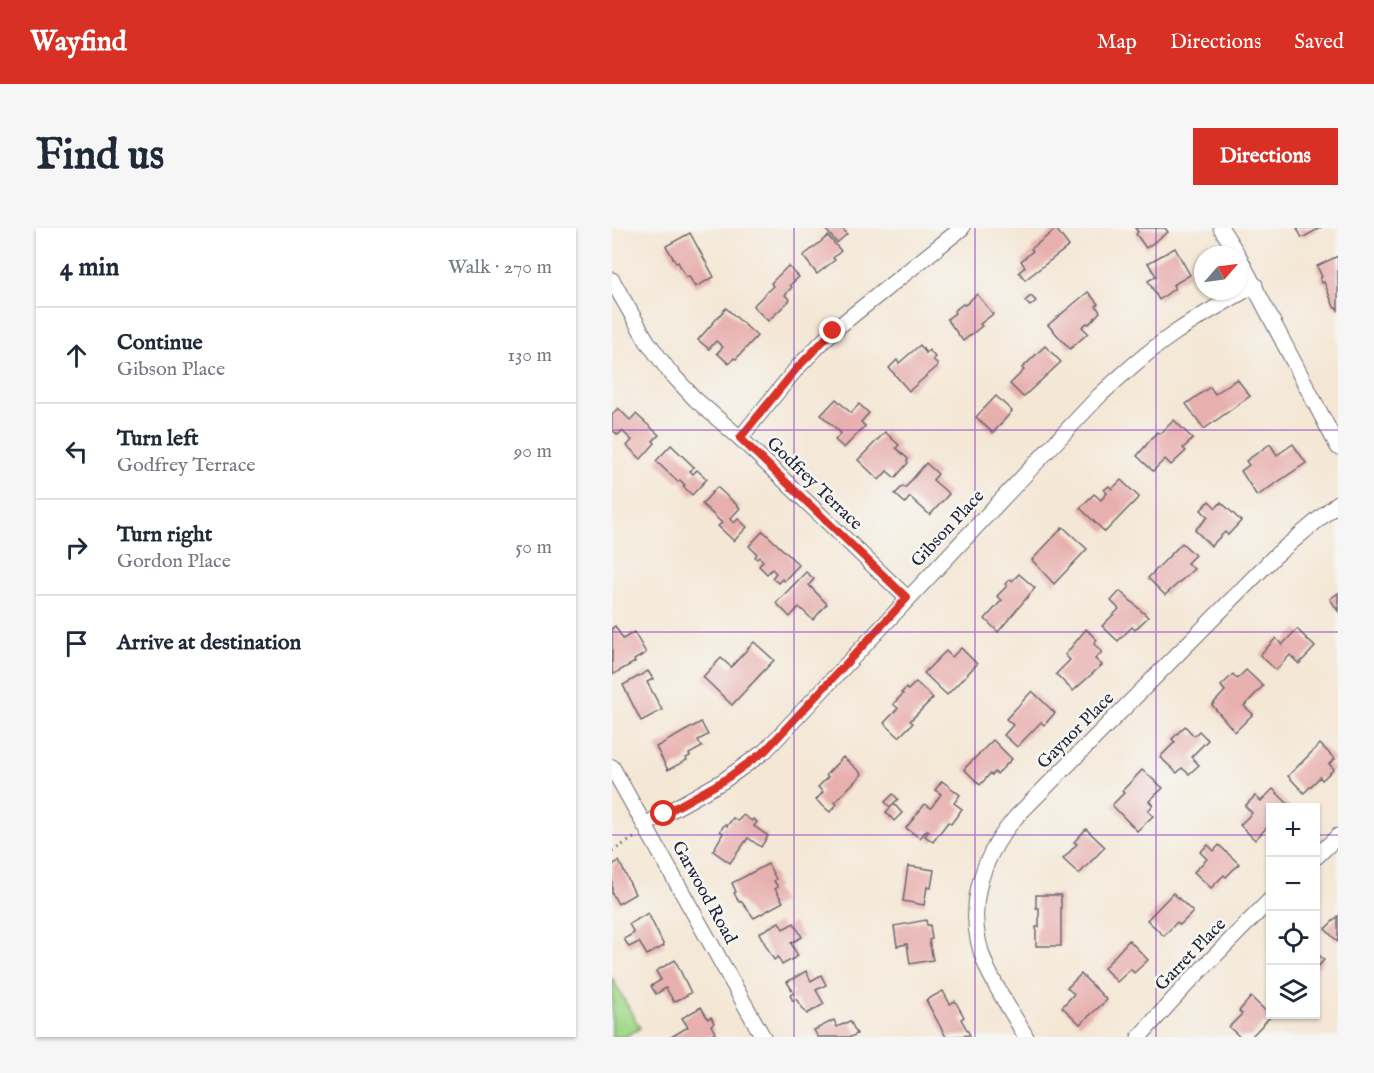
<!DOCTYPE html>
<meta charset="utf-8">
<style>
:root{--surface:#fff;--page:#f6f6f7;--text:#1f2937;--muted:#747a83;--line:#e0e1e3;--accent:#d93025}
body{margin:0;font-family:"IM FELL English",serif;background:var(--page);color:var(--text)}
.controls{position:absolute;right:18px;bottom:18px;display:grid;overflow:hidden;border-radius:0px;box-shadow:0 2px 4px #0004}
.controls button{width:54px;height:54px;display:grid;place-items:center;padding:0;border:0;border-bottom:2px solid var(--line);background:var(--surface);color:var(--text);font:30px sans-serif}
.compass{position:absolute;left:582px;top:18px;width:54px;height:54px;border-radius:50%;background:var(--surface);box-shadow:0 2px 4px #0004;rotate:62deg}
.stop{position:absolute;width:18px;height:18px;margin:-14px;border:4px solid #d93025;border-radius:50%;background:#fff}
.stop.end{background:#d93025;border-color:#fff;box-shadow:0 2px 6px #0008}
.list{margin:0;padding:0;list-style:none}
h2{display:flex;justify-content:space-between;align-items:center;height:78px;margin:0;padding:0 24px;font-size:26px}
h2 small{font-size:20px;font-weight:400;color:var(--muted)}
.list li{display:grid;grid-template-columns:39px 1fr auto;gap:18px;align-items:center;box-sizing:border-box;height:96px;padding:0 24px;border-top:2px solid var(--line)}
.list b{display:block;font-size:22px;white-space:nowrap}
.list p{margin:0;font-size:20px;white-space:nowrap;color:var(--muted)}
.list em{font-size:20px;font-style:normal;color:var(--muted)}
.icon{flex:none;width:33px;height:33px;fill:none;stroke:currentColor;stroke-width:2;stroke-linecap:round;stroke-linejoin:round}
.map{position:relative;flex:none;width:726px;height:809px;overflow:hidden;border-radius:0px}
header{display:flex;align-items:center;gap:36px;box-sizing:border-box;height:84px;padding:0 30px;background:var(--accent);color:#fff}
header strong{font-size:28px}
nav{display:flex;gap:33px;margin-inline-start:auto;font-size:21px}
.intro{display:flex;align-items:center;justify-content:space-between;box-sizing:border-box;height:144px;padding:0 36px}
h1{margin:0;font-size:42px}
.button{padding:15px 27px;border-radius:0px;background:var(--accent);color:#fff;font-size:21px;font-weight:700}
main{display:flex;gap:36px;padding:0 36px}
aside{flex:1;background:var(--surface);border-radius:0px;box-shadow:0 2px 4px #0004}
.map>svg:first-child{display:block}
.green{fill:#a2d98b;stroke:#627e63;stroke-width:1.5}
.building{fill:#e7afad}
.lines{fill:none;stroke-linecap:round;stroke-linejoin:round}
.minor-casing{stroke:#6c6771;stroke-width:17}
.path{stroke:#6c6771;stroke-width:3;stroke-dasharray:1.5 4.5;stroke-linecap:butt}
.minor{stroke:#fff;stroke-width:15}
.route{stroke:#d93025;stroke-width:8}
.grid{fill:none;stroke:#7b2cbf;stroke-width:1.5;stroke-opacity:0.55}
.labels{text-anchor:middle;stroke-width:5;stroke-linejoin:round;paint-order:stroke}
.street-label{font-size:18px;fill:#22223b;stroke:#f6f6f2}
</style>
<header>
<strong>Wayfind</strong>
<nav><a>Map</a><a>Directions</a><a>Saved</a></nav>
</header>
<div class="intro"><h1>Find us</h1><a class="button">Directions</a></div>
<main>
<aside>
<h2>4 min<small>Walk · 270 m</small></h2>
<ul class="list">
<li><svg class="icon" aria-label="ahead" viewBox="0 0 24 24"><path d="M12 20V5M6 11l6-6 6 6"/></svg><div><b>Continue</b><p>Gibson Place</p></div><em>130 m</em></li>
<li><svg class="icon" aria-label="left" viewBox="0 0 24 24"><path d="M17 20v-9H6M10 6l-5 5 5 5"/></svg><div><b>Turn left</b><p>Godfrey Terrace</p></div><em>90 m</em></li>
<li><svg class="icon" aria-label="right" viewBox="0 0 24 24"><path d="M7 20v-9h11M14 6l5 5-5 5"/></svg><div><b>Turn right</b><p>Gordon Place</p></div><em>50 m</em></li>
<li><svg class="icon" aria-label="arrive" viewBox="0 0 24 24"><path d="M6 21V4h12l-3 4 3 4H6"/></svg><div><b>Arrive at destination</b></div></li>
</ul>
</aside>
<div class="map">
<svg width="726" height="809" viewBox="0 0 726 809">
<rect width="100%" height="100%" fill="#f6f6f2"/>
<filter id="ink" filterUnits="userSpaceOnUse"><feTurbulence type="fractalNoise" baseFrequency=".0167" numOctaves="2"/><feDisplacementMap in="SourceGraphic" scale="12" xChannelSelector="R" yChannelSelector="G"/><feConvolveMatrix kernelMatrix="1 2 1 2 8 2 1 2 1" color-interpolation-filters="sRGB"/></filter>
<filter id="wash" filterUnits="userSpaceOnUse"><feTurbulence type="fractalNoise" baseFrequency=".008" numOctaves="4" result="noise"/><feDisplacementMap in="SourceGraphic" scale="24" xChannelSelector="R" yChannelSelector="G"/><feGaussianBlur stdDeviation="1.35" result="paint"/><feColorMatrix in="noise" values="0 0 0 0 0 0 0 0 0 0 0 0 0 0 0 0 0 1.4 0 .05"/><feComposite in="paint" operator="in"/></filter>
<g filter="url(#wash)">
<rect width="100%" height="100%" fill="#f4e7d5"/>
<path class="green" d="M0,750L28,800L12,809H0Z"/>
<g id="blocks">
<g class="building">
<path d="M216,0H230L235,6L225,15L214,2Z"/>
<path d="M523,0H553L556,4L534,20L524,6L526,4Z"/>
<path d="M685,0H708L690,10Z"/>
<path d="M444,1L457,18L413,52L407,44L413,39L409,33L421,23L419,21Z"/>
<path d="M78,5L102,49L83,59L77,48L74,49L66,34L64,35L54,18Z"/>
<path d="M216,8L229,23L221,30L223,32L205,46L191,28Z"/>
<path d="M563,20L578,47L561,57L563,60L547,72L536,53L544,48L536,35Z"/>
<path d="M726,28V82L724,79H722L712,54L710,55L708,50L710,49L705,38Z"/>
<path d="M176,38L187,49L178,57L180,59L173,67L178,72L156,93L141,78L161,58L159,55Z"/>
<path d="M476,64L486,76L484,78L488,84L477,96L475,95L470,99L476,105L458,121L436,97Z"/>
<path d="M365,66L381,86L368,96L370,98L351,113L335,91L343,85L342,83L351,76L353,77Z"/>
<path d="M419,68L424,73L418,78L413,73Z"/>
<path d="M114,80L145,108L124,131L122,130L117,136L105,125L111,119L104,113L97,121L86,112Z"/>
<path d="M308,117L314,125L317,122L323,129L321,131L326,138L297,163L277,140L285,132L287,135Z"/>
<path d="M433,118L449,134L411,169L398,156L412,142L410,140Z"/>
<path d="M625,151L638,168L592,201L574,176L598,159L603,166Z"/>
<path d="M384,168L400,183L381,205L364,189Z"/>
<path d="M224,171L239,185L247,176L257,185L249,194L253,198L232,220L223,212L229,205L209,187Z"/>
<path d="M6,180L18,192L24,186L47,207L41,213L43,215L29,231L15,218L20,212L10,203L6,207L0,202V187Z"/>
<path d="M562,192L581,211L571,220L574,223L559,237L553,231L541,243L525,228L545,204L548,206Z"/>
<path d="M273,204L287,217L284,220L296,231L295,233L296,235L283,250L275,243L267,252L246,232Z"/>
<path d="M658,216L665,227L681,216L694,235L645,268L629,243L637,237L634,233Z"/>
<path d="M59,217L82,239L78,243L81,246L85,242L95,251L80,267L71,258L73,257L68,252L66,254L44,233Z"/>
<path d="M314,235L326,246L321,252L337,266L318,287L298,269L293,275L283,266L291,258L293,260Z"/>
<path d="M509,252L527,269L493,304L468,280L482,266L489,272L495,265L492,262L497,258L500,261Z"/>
<path d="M105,259L128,280L118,291L122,295L126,291L135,299L122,313L106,298L110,295L90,276Z"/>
<path d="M597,273L604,280L609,274L629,293L616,307L613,304L599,318L583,302L596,289L589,282Z"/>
<path d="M451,299L475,321L442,356L420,332Z"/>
<path d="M151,303L187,337L172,353L170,351L166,355L160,350L164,345L160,341L155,346L147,338L151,333L147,329L145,331L143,329L145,326L137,318Z"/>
<path d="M570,315L583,327L575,335L582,341L553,367L536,350Z"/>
<path d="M194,344L202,351L197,357L215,376L201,392L187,379L178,389L164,375Z"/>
<path d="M407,346L423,360L386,404L373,391L390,372L385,368L395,358L393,356L398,351L400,353Z"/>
<path d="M508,363L536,389L523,402L520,399L506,413L490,398L507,381L499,373Z"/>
<path d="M726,365V383L718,371Z"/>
<path d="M3,398L11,411L22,404L34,425L22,432L23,434L2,446L0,443V400Z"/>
<path d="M474,401L485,412L482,416L490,424L483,431L490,437L461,463L444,446L458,432L453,427Z"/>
<path d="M685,401L703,419L687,436L678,427L664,442L648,427L664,410L670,417Z"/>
<path d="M142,414L162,432L120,477L91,449L109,430L119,439Z"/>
<path d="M349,420L365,436L335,467L312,445L334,423L340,429Z"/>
<path d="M634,442L651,458L632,478L641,486L623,504L600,477L613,463L609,458L621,446L625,451Z"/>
<path d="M36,443L41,451L35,454L50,482L29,493L11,457Z"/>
<path d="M304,454L321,470L298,493L301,495L287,509L272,495L286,480L281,476L291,466L289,465L294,460L296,462Z"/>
<path d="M420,463L443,485L432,497L429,494L405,519L392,507L401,497L394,491Z"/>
<path d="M89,494L96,507L86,512L90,519L77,526L78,528L74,530L75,532L56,542L44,519Z"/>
<path d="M573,498L582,508L587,503L596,512L579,529L587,537L577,546L570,540L565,545L548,529L563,514L560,511Z"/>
<path d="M381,512L400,531L385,546L383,544L380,547L378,546L368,557L352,541Z"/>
<path d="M708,516L723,531L717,536L722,541L710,552L708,549L692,565L676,548Z"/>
<path d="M231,529L250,546L223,574L225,576L218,584L204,572L211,564L206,559L216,549L214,547Z"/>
<path d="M530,542L551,560L537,573L541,577L536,583L541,588L525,603L500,577L512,565L510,563Z"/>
<path d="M330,553L348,567L342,575L350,581L339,596L336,594L321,614L313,608L317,603L315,602L308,610L294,600L313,576L319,580L329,566L323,562Z"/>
<path d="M661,561L680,580H658V596L643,612L628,597L640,585L633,578L643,568L649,573Z"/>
<path d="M281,566L286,571L278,579L273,574Z"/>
<path d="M282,576L290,585L282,593L274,584Z"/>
<path d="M131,587L140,593L141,591L145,594L142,598L156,608L149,619L136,610L118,635L101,623L111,605L108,603L113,596L115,598L121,590L126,593Z"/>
<path d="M474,601L493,619L467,646L451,631L465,616L462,614Z"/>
<path d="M596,617L602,623L607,617L627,636L614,649L612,647L599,660L582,644L595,631L588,624Z"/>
<path d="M7,633L23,666L6,676L0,665V637Z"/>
<path d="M156,636L164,651L162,653L166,659L163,661L171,674L142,690L129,673L127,674L122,665L124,664L120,655Z"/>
<path d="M296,638L322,642L319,660L315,659L312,677L291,673Z"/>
<path d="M561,665L581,684L568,697L565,694L552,708L535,692Z"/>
<path d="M424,667H449V718H424V699H427V680H424Z"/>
<path d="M36,685L52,718L35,727L27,714L17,719L12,711L22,705L17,696Z"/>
<path d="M726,688V714L713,701Z"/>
<path d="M314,692L315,697H318L320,711L317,712L321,732L298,736L295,716L285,718L282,698Z"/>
<path d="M167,694L171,701L182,695L190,709L179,715L186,728L170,737L166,729L162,732L147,705Z"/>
<path d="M517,712L536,732L522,745L519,741L505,754L492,740Z"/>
<path d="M704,724L712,732L704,741Z"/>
<path d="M63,732L79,765L62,774L54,760L44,766L39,758L49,752L44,743Z"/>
<path d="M194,743L199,753L209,747L214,757L204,762L212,776L195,786L184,771L181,773L178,767L182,765L175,754Z"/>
<path d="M469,746L495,772L468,796L450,779L462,766L455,760Z"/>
<path d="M331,763L338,776L343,773L352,789L349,791L358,807L334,809L314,772Z"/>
<path d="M639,769L659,788L639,809H628L617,799L630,786L627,783Z"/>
<path d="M89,779L96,791L99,789L102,795L99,797L103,805L101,806L103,809H59L76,799L70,790Z"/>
<path d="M222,792L225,799L238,793L245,806L239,809H206L202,802Z"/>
</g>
</g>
</g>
<g filter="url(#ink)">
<use href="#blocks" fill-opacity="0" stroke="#6c6771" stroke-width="1.5"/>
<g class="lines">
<defs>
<g id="minor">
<path d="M609,0L626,27"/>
<path d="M627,29L726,219"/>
<path d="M0,52L35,113L57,143L83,171L128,210L295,370"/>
<path d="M128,210L185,140L221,103L350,0"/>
<path d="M0,539L151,809"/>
<path d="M33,597L111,553L153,523L488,167C512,145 536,123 563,105C589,87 616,72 643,57"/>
<path d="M704,629L726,608"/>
<path d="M414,809C401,786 386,764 375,740C351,685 367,632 404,589L663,328L726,275"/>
<path d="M527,809L576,755L658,672"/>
</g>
</defs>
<use href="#minor" class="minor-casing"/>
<path class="path" d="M0,623L22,610"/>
<use href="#minor" class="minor"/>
</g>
</g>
<g class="lines" filter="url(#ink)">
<path class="route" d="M52,586L111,553L153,523L295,370L128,210L185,140L221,103"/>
</g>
<path class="grid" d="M182,0V809M363,0V809M544,0V809M0,202H726M0,404H726M0,607H658M704,607H726"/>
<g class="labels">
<g class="street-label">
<text transform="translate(203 255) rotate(44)" y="6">Godfrey Terrace</text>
<text transform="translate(335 300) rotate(-47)" y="6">Gibson Place</text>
<text transform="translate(463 502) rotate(-45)" y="6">Gaynor Place</text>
<text transform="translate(93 664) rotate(61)" y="6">Garwood Road</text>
<text transform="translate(578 726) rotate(-46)" y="6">Garret Place</text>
</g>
</g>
</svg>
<div class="controls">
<button>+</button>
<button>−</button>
<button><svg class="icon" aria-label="locate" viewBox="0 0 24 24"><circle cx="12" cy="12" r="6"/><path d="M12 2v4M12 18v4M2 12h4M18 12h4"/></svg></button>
<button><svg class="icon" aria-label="layers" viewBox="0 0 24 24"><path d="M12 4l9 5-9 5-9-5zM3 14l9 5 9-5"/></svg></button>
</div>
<svg class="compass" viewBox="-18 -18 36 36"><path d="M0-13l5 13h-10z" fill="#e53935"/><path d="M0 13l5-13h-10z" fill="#747a83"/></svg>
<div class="stop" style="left:52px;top:586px"></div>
<div class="stop end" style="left:221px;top:103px"></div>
</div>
</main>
